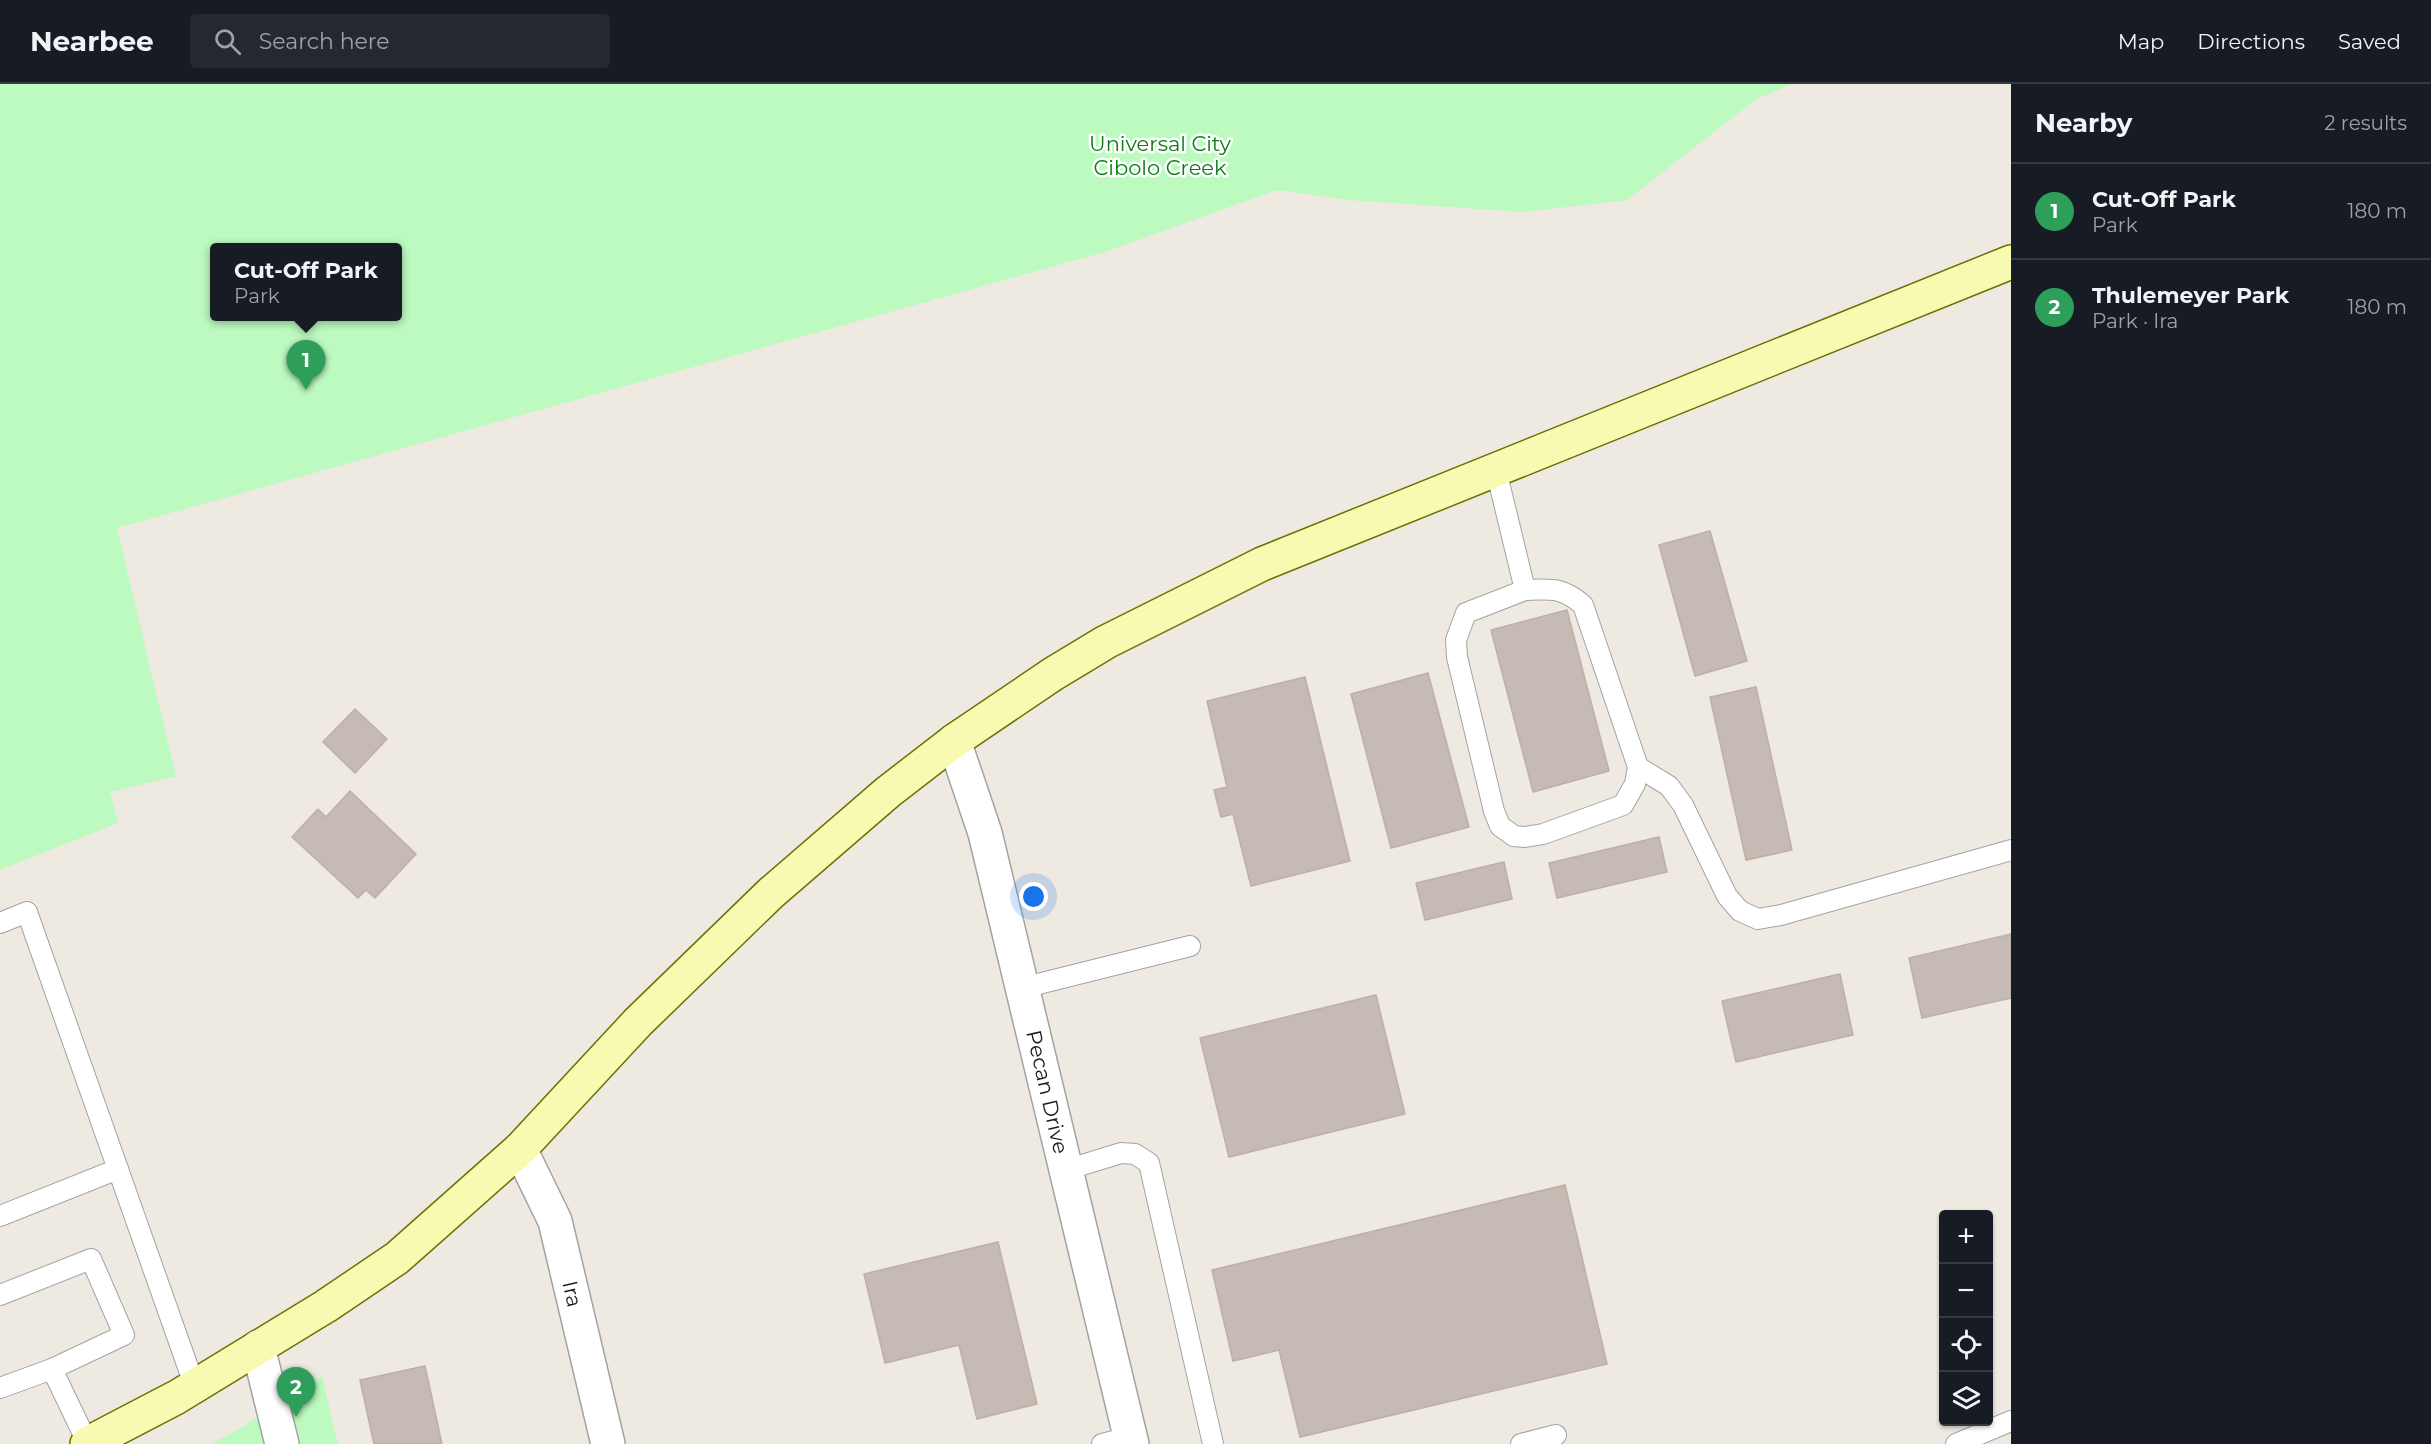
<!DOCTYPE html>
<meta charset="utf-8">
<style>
:root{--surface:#171b24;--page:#242831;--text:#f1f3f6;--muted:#9ea1a6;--line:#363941;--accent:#df8689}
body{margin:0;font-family:Montserrat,sans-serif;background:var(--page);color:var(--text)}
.controls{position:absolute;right:18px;bottom:18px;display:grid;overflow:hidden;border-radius:6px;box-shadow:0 2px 4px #0004}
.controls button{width:54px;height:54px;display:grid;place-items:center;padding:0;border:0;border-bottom:2px solid var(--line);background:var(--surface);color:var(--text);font:30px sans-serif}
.you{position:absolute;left:1034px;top:813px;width:21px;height:21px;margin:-15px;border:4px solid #fff;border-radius:50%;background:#1a73e8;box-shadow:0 0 0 9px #1a73e833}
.badge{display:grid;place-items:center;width:39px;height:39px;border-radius:50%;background:var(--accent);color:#fff;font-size:20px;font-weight:700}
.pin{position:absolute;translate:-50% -50px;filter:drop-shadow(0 2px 3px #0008)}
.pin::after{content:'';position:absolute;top:32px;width:21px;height:18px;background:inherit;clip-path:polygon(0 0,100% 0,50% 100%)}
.popup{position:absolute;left:210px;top:159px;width:192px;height:78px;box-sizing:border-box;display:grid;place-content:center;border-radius:6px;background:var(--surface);filter:drop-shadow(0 2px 4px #0005);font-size:20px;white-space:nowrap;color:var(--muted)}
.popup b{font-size:22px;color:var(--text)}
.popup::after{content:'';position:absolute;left:50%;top:100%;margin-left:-12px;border:12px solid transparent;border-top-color:var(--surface)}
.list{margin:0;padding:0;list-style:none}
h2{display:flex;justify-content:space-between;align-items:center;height:78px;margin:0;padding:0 24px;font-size:26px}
h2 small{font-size:20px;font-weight:400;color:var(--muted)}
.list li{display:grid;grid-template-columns:39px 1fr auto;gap:18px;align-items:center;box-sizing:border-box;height:96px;padding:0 24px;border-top:2px solid var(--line)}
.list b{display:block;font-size:22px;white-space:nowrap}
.list p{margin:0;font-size:20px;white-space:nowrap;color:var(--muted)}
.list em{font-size:20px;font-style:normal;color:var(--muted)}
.icon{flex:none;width:33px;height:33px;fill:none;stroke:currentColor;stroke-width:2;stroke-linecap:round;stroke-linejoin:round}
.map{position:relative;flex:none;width:2011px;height:1360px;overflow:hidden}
header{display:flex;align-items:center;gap:36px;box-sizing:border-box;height:84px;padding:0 30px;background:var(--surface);border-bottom:2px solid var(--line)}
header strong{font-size:28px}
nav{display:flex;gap:33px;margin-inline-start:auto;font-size:21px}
.search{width:420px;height:54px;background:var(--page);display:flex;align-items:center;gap:15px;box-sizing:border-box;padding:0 21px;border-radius:6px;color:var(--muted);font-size:22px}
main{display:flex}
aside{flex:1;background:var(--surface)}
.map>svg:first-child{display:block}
.park{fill:#bcfac0;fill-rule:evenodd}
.building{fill:#c5bbb4;stroke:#bfafa3;stroke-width:1.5}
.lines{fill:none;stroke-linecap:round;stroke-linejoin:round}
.lane-casing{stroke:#a3a3a3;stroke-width:22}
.street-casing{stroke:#a3a3a3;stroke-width:36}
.secondary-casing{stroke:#687303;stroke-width:36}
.lane{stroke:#fff;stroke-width:20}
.street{stroke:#fff;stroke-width:33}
.secondary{stroke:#f8fab2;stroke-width:33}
.labels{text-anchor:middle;stroke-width:5;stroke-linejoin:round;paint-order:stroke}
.park-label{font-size:21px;fill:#097b11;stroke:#fff}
.street-label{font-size:21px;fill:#1c1c1c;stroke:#fff}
</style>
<header>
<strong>Nearbee</strong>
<div class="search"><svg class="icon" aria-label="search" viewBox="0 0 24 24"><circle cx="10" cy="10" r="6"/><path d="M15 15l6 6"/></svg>Search here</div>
<nav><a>Map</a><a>Directions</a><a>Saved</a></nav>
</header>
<main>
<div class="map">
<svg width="2011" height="1360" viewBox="0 0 2011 1360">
<rect width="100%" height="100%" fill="#eee9e1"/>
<g class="park">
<path d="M0,0H1791L1755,16L1627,116L1523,128L1349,116L1277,106L1108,167L117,444L176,692L110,708L118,739L0,786ZM214,164H398V232H214Z"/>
<path d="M322,1292L338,1360H211L238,1346Z"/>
</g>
<g class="building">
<path d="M1710,447L1747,577L1695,592L1659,461Z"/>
<path d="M1567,526L1609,687L1533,708L1491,546Z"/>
<path d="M1428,589L1469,743L1391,764L1351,610Z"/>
<path d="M1305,593L1350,777L1251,802L1233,730L1221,733L1214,706L1227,703L1207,617Z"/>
<path d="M1756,603L1792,766L1746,776L1710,613Z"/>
<path d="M355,625L387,655L355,689L323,658Z"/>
<path d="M350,707L416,770L375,814L366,806L358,814L292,753L318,725L326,733Z"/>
<path d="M1659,753L1667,788L1557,814L1549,779Z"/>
<path d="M1504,778L1512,815L1425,836L1416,799Z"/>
<path d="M2011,850V914L1922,934L1909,874Z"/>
<path d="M1840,890L1853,951L1736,978L1722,917Z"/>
<path d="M1376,911L1405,1030L1229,1073L1200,954Z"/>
<path d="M1565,1101L1607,1280L1300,1353L1279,1266L1233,1277L1212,1186Z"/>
<path d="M998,1158L1037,1320L977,1335L959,1261L885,1279L864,1190Z"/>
<path d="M425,1282L442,1360H374L360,1296Z"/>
</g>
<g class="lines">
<defs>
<g id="lane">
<path d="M1496,386L1525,506C1551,505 1562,503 1583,521L1638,683L1635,700L1623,721L1543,750L1525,753L1514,752L1500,742L1494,727L1457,573L1456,556L1466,529L1525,506"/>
<path d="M1638,683L1669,702L1683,721L1727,812L1740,827L1758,835L1781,831L2011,766"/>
<path d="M0,839L27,828L195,1303"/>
<path d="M1022,904L1190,862"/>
<path d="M1066,1086L1121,1069L1135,1070L1149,1079L1213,1360"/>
<path d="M0,1132L118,1085"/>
<path d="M0,1211L91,1175L124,1251L52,1285L0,1304"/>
<path d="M52,1285L88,1360"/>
<path d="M1102,1360L1130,1353"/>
<path d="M1521,1360L1556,1351"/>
<path d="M1956,1360L2011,1337"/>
</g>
<g id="street">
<path d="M954,657L985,749L1132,1360"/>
<path d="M520,1065L555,1137L608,1360"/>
<path d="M258,1263L282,1360"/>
</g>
<path id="secondary" d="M87,1360L177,1313L326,1222L397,1174L520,1065L638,938L771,809L888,708L954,657L1053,590L1106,558L1262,480L2011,178"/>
</defs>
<use href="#lane" class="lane-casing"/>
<use href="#street" class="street-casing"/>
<use href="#secondary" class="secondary-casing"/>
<use href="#lane" class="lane"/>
<use href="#street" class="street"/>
<use href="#secondary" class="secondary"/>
</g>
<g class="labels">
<g class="park-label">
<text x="1160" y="67">Universal City<tspan x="1160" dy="24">Cibolo Creek</tspan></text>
</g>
<g class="street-label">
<text transform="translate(1047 1008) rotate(77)" y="7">Pecan Drive</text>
<text transform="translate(572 1210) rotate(77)" y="7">Ira</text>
</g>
</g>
</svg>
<div class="controls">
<button>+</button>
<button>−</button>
<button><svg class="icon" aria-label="locate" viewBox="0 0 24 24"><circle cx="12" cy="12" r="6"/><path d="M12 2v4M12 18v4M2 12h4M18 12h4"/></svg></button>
<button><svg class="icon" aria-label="layers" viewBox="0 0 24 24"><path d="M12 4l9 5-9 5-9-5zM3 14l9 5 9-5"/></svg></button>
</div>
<div class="you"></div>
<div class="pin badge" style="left:306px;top:306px;background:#2e9e5b">1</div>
<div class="popup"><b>Cut-Off Park</b>Park</div>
<div class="pin badge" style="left:296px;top:1333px;background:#2e9e5b">2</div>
</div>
<aside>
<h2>Nearby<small>2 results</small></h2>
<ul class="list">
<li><span class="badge" style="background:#2e9e5b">1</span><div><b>Cut-Off Park</b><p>Park</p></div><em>180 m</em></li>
<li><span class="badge" style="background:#2e9e5b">2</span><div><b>Thulemeyer Park</b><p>Park · Ira</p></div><em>180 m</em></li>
</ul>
</aside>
</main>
